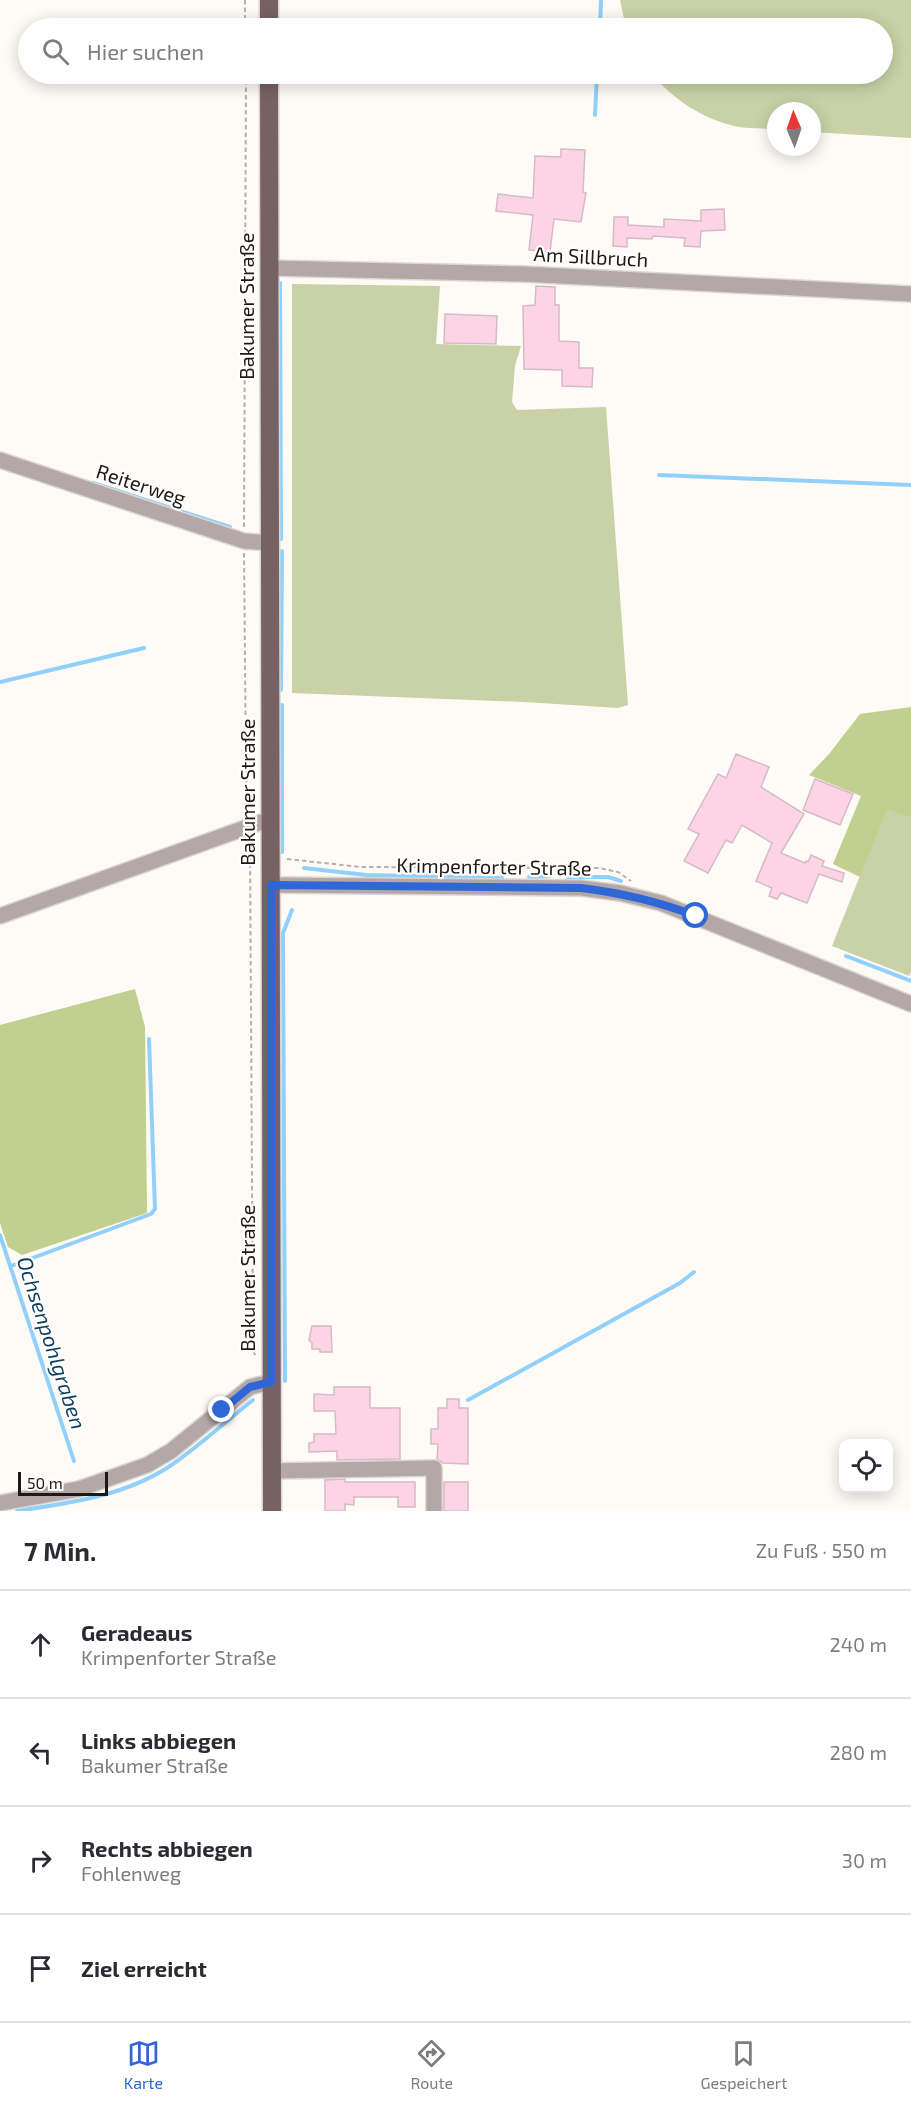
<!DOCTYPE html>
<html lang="de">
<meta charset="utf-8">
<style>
:root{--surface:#fff;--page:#f7f7f7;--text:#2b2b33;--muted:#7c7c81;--line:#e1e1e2;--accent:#3067d6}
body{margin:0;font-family:"Exo 2",sans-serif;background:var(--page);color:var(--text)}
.controls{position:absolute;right:18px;bottom:18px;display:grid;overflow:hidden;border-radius:12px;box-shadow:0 3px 15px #0003}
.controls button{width:54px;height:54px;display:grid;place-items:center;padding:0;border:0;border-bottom:2px solid var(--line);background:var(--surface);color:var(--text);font:30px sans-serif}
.compass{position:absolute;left:767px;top:102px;width:54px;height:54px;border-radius:50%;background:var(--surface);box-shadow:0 3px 15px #0003;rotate:358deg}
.scale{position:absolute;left:18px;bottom:15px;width:90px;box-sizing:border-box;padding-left:6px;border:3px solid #201913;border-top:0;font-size:16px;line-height:21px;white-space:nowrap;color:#201913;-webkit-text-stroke:4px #fff;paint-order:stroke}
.stop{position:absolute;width:18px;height:18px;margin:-14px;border:4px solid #3067d6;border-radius:50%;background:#fff}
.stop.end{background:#3067d6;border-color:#fff;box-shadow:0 2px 6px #0008}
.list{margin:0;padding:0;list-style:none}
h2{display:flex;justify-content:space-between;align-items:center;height:78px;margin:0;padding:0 24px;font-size:26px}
h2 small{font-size:20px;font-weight:400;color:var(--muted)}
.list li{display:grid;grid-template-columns:39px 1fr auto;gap:18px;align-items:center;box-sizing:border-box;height:108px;padding:0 24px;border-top:2px solid var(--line)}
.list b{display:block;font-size:22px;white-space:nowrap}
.list p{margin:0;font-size:20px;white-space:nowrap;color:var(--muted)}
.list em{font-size:20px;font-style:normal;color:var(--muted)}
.icon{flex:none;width:33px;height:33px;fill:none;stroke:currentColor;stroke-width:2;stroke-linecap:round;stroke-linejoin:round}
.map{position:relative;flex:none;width:911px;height:1511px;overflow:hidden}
.search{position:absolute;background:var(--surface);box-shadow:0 3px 15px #0003;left:18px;right:18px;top:18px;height:66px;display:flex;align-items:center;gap:15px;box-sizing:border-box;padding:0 21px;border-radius:33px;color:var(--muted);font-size:22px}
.sheet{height:510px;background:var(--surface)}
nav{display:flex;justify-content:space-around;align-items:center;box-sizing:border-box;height:84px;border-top:2px solid var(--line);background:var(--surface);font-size:16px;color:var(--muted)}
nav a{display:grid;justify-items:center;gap:3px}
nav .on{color:var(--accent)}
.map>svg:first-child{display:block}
.green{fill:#c8d2a6}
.forest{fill:#c1d08e}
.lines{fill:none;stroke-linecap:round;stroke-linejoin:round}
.stream{stroke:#90d0fb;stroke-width:4}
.building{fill:#fdd3e6;stroke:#d5bbc7;stroke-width:1.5}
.minor-casing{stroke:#dad6d2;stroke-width:18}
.major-casing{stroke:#dad6d2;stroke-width:21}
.path{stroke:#b5b0ac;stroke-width:2;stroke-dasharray:4.5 3;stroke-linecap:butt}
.minor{stroke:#b3a7a7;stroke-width:15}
.major{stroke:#776263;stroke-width:18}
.route{stroke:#3067d6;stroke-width:8}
.labels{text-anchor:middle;stroke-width:4.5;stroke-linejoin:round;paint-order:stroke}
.street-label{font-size:20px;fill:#201913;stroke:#fff}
.water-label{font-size:21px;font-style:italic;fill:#0d3f5c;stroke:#fff}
</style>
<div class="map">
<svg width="911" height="1511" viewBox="0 0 911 1511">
<rect width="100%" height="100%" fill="#fefaf6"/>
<g class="green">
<path d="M620,0H911V138L812,132V111H776V129C762,128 747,129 734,126C701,118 673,99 652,74H882V28H626Z"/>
<path d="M292,284L440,286L436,344L521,346L515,366L512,402L517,410L606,407L628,705L618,708L525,702L292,693Z"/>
<path d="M887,808L911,818V972L909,976L832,946Z"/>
</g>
<g class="forest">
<path d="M911,707V818L887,809L860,877L833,864L861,796L809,775L829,754L860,714Z"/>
<path d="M135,989L145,1027L147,1213L22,1255L8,1247L0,1223V1025Z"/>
</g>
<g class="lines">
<g class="stream">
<path d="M600,28L601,0"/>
<path d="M595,115L597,74"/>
<path d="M280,283L281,539"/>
<path d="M659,475L911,485"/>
<path d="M93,483L230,527"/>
<path d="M0,682L144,648"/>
<path d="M281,690L282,551"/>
<path d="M282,705V852"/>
<path d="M304,868L366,875L502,878"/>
<path d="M529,877L550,876"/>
<path d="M568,877H608L621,881"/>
<path d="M846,956L911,981"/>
<path d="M0,1235L74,1461"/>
<path d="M11,1266L151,1214L155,1209L149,1039"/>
<path d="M285,1381L283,933L292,910"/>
<path d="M468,1400L680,1283L694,1272"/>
<path d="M17,1511C69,1503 125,1496 170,1466C198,1447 226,1421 253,1400"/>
</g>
</g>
<g class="building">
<path d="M561,149L585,150L583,192L586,193L581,222L554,219L550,252L529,250L533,215L496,211L498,194L533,198L535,156L561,157Z"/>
<path d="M724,209L725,230L701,231L700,247L684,246L685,238L653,236L652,239L627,238V247L613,246L614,217H628V225L664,227V219L701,221V210Z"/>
<path d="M536,286L555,287V305H559V341L579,342V368H593L592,387L562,386V370L524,369L523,306L535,305Z"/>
<path d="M445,314L497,316L496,344L444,343Z"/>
<path d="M736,754L769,767L761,787L804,814L781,853L805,863L806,861L808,862L811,855L824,861L822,866L844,873L842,882L819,874L807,903L781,893L777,899L769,896L772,888L756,881L772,843L742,825L732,843L726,840L708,873L684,861L699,834L688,829L718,774L726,778Z"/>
<path d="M815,779L853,794L840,825L803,810Z"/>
<path d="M312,1326H331L332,1352H320V1349H312V1343L309,1340Z"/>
<path d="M334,1387H370V1408H400V1459L337,1460V1451L309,1452V1443L314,1442V1434H336L335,1411H314V1394L334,1395Z"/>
<path d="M447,1399H459V1408H468V1464L443,1463L437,1459L438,1444H431V1429H438V1408H447Z"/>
<path d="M345,1479V1482H415V1507H398V1497H354V1505L345,1504V1511H325V1480Z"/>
<rect x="444" y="1482" width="24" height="29"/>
</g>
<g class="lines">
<defs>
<g id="minor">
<path d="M269,268L523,274L911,294"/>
<path d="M0,460L244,541L269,543"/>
<path d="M271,885L581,888L620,893L661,903L911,1004"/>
<path d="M0,916L270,819"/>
<path d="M272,1471L434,1468V1511"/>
<path d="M0,1503L79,1489L147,1465L171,1451L250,1387L271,1382"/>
</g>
<g id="major">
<path d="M269,0V28"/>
<path d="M269,74L272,1511"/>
</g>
</defs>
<use href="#minor" class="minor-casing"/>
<use href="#major" class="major-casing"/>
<g class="path">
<path d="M245,0V28"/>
<path d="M244,527L246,74"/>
<path d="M244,553L246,768L248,812"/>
<path d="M250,841L253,1350L256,1357"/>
<path d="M287,859L361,867L599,868L618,872L631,881"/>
</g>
<use href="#minor" class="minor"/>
<use href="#major" class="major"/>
</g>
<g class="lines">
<path class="route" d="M222,1410L250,1387L271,1382V885L581,888C623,893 657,901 696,916"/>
</g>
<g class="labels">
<g class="street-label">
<text transform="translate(591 257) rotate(3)" y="7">Am Sillbruch</text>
<text transform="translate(247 306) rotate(-90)" y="7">Bakumer Straße</text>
<text transform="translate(141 485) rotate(18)" y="7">Reiterweg</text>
<text transform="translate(248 792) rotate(-90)" y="7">Bakumer Straße</text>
<text transform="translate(494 867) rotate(1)" y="7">Krimpenforter Straße</text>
<text transform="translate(248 1278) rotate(-90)" y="7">Bakumer Straße</text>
</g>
<g class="water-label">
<text transform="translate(51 1343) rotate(72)" y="7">Ochsenpohlgraben</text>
</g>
</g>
</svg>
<div class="controls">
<button><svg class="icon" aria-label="locate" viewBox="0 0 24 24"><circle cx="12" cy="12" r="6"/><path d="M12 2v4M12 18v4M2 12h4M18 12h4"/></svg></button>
</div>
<svg class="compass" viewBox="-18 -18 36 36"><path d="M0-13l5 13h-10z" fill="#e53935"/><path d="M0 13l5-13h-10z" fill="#7c7c81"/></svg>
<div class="scale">50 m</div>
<div class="stop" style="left:696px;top:916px"></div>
<div class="stop end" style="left:222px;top:1410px"></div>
<div class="search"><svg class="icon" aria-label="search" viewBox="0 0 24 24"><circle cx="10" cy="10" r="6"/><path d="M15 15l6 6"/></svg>Hier suchen</div>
</div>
<section class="sheet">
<h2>7 Min.<small>Zu Fuß · 550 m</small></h2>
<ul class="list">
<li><svg class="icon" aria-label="ahead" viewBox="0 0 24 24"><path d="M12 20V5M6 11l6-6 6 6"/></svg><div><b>Geradeaus</b><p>Krimpenforter Straße</p></div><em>240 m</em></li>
<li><svg class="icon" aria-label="left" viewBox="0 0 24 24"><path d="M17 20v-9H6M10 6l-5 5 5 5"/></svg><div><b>Links abbiegen</b><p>Bakumer Straße</p></div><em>280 m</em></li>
<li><svg class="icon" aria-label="right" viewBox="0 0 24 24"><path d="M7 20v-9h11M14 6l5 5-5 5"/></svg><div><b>Rechts abbiegen</b><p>Fohlenweg</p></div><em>30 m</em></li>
<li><svg class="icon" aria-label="arrive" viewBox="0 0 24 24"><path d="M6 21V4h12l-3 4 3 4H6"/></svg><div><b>Ziel erreicht</b></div></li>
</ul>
</section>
<nav>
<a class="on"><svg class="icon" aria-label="map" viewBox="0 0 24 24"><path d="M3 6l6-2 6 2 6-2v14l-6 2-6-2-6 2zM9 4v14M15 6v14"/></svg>Karte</a>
<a><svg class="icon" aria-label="directions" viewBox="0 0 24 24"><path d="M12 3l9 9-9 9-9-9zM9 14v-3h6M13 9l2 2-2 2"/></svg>Route</a>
<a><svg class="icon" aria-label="saved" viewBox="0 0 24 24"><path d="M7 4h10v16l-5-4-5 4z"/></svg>Gespeichert</a>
</nav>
